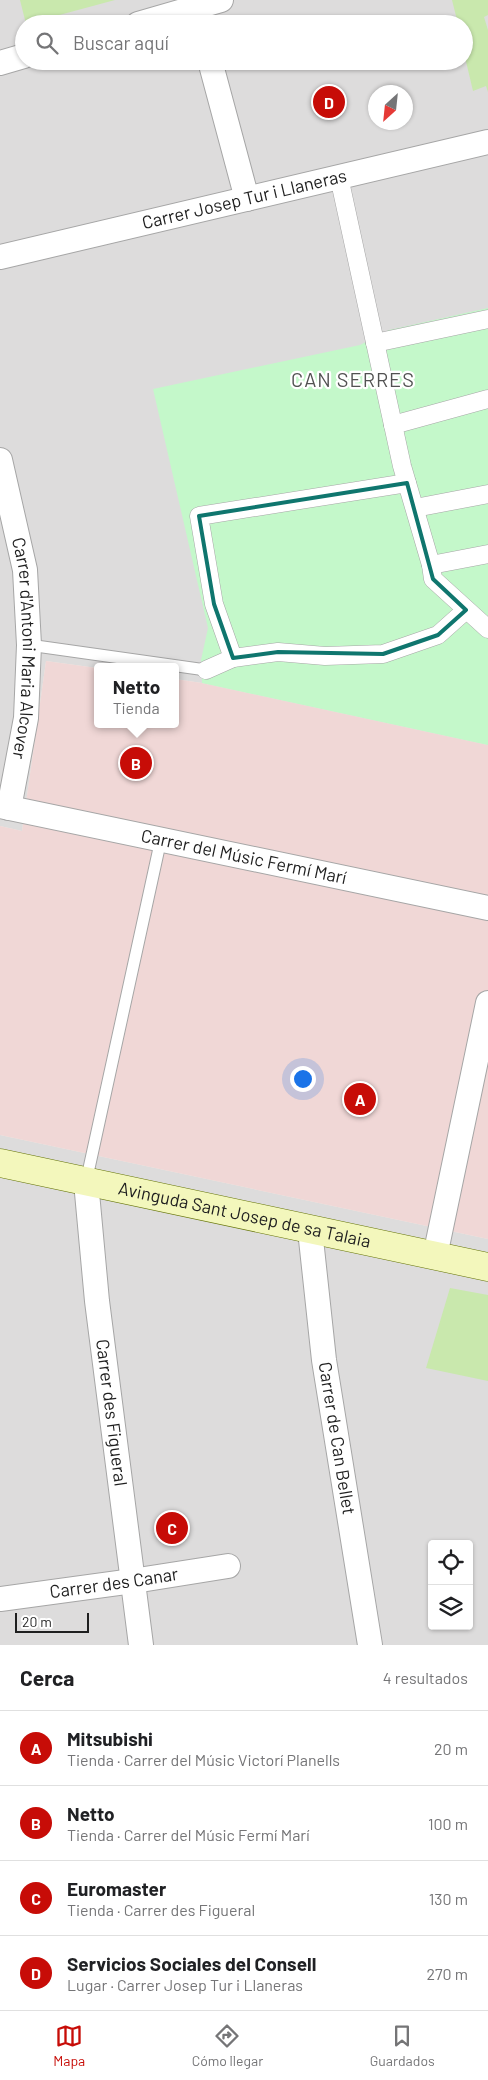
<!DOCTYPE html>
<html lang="es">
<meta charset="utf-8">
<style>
:root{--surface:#fff;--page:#f6f6f6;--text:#202124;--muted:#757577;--line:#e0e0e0;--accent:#c70c07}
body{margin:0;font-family:Barlow,sans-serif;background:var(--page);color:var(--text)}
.controls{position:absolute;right:15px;bottom:15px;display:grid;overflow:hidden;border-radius:5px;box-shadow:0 1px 4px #0004}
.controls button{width:45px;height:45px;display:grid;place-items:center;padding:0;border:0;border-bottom:1px solid var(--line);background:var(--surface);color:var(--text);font:25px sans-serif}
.compass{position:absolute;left:368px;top:85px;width:45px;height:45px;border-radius:50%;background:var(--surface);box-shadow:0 1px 4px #0004;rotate:207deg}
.scale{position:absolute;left:15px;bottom:12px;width:74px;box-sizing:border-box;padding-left:5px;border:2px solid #1f1f1f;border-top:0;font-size:14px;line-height:18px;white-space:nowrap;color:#1f1f1f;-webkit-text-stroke:4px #fff;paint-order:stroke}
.you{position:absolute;left:302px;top:1078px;width:18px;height:18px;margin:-12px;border:4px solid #fff;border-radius:50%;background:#1a73e8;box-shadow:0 0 0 8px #1a73e833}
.badge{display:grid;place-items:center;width:32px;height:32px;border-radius:50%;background:var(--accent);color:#fff;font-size:16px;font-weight:700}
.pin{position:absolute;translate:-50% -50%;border:2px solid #fff;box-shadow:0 1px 5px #0006}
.popup{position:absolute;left:94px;top:663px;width:85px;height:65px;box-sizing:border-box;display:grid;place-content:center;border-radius:5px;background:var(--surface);filter:drop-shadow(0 1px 4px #0005);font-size:16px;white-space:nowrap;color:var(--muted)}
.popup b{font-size:19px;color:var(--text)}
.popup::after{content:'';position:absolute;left:50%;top:100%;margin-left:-10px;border:10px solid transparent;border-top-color:var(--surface)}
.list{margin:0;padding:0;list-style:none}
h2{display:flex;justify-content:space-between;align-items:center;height:65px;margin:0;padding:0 20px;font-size:21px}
h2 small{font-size:16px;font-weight:400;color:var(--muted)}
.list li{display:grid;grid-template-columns:32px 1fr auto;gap:15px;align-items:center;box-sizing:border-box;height:75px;padding:0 20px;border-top:1px solid var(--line)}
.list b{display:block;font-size:19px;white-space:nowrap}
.list p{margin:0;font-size:16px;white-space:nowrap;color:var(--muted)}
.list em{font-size:16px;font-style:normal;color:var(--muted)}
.icon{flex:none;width:28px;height:28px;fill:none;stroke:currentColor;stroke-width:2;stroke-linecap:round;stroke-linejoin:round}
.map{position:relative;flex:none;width:488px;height:1645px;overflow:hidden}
.search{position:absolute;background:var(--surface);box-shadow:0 1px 4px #0004;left:15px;right:15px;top:15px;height:55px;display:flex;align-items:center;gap:12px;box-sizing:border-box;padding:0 18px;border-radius:28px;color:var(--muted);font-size:19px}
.sheet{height:365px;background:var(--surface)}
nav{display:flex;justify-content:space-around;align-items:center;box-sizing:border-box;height:70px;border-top:1px solid var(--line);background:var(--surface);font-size:14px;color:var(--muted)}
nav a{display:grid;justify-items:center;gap:2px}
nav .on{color:var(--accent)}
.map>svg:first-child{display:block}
.residential{fill:#dddcdc;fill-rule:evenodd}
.commercial{fill:#f0d7d6}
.grass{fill:#c9e8ad}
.park{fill:#c4f8ca}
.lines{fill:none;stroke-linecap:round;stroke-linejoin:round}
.service-casing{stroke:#a6a6a6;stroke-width:13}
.pedestrian-casing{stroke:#a6a6a6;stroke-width:19}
.minor-casing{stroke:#a6a6a6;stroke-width:26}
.secondary-casing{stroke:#657409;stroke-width:29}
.service{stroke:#fff;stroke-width:11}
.pedestrian{stroke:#fff;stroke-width:18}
.minor{stroke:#fff;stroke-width:24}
.secondary{stroke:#f3f7bc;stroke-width:28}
.marked{fill:none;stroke:#0f766e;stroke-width:4;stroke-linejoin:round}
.labels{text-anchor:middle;stroke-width:4.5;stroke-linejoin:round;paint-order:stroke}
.street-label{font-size:18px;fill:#1f1f1f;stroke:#fff}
.quarter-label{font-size:20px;letter-spacing:1px;fill:#525252;stroke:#fff}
</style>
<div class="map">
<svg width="488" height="1645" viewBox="0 0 488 1645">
<rect width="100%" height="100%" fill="#efece6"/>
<g class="residential">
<path d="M0,0H488V745L202,683L175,679V667H97V668L46,661L22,831L0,826ZM24,24H464V61H24ZM376,92H406V122H376Z"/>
<path d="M0,1135L488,1239V1645H0ZM432,1544H469V1626H432Z"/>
</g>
<path class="commercial" d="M46,661L97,668V724H175V679L202,683L488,745V1239L0,1135V826L22,831Z"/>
<g class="grass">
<path d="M20,0H115L26,24Z"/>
<path d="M452,0H488V15L484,17L488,30V92L486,86L473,91L464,53V24H458Z"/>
<path d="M450,1288L488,1295V1381L426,1368Z"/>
</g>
<path class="park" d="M488,308V745L202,683L201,660L208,628L153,389L360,345L389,330Z"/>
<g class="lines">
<defs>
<g id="service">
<path d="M29,645L206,670"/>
<path d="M86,1182L161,839"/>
</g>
<g id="pedestrian">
<path d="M339,177L402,466L431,565"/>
<path d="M375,343L488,319"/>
<path d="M393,425L488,399"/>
<path d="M415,508L488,494"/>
<path d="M488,554L431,565L433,579L488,629"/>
<path d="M233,658L214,604L199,516L407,483"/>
<path d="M206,670L233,658L278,652L325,656L383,654L438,635L466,610"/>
</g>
<g id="minor">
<path d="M138,24L221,0"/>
<path d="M210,61L247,199"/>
<path d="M0,63L24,56"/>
<path id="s1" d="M0,257L488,142"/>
<path id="s2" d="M0,460L25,570L29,645L26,718L9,808"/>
<path id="s3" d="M0,806L488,908"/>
<path id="s4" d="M86,1182L97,1301L141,1645"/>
<path id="s5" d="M310,1230L324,1360L370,1645"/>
<path d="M435,1256L488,1003"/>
<path id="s6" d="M0,1599L133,1581L228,1566"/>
</g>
<g id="secondary">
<path id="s7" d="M0,1163L488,1267"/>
</g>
</defs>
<use href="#service" class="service-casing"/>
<use href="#pedestrian" class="pedestrian-casing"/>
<use href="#minor" class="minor-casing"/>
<use href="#secondary" class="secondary-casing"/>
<use href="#service" class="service"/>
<use href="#pedestrian" class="pedestrian"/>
<use href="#minor" class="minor"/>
<use href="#secondary" class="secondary"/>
</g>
<path class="marked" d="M407,483L433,579L466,610L438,635L383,654L278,652L233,658L214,604L199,516Z"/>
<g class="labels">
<g class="street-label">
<text dy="6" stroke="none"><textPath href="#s1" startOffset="251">Carrer Josep Tur i Llaneras</textPath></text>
<text dy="6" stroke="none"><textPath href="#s2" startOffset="191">Carrer d'Antoni Maria Alcover</textPath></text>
<text dy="6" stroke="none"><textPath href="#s3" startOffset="249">Carrer del Músic Fermí Marí</textPath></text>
<text dy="6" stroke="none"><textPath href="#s7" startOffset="250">Avinguda Sant Josep de sa Talaia</textPath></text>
<text dy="6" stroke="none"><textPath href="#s4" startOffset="232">Carrer des Figueral</textPath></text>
<text dy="6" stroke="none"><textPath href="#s5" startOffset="210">Carrer de Can Bellet</textPath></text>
<text dy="6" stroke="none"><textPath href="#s6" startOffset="115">Carrer des Canar</textPath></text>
</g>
<g class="quarter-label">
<text x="353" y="387">CAN SERRES</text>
</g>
</g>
</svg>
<div class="controls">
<button><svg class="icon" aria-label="locate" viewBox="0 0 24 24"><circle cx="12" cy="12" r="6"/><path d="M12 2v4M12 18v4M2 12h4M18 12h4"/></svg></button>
<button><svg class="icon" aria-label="layers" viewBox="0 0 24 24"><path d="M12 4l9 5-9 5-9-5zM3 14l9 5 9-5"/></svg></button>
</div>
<svg class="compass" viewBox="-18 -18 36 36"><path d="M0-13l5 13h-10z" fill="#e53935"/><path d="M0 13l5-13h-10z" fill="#757577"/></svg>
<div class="scale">20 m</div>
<div class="you"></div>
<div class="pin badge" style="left:360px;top:1099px">A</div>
<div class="pin badge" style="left:136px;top:763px">B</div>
<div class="popup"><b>Netto</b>Tienda</div>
<div class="pin badge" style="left:172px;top:1528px">C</div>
<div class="pin badge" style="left:329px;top:102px">D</div>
<div class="search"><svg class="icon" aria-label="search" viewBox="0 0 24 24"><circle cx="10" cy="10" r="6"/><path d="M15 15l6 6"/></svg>Buscar aquí</div>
</div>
<section class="sheet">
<h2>Cerca<small>4 resultados</small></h2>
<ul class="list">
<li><span class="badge">A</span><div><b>Mitsubishi</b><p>Tienda · Carrer del Músic Victorí Planells</p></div><em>20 m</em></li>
<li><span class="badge">B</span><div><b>Netto</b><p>Tienda · Carrer del Músic Fermí Marí</p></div><em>100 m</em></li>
<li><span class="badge">C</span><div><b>Euromaster</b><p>Tienda · Carrer des Figueral</p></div><em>130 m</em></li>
<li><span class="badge">D</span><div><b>Servicios Sociales del Consell</b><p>Lugar · Carrer Josep Tur i Llaneras</p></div><em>270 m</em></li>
</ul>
</section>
<nav>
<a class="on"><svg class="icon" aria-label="map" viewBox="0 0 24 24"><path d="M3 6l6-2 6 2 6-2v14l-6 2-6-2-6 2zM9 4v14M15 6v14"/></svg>Mapa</a>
<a><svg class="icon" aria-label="directions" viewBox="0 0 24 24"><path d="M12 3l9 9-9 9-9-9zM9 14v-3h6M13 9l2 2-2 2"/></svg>Cómo llegar</a>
<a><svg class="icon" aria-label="saved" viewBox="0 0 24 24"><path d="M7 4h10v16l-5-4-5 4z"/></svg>Guardados</a>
</nav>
